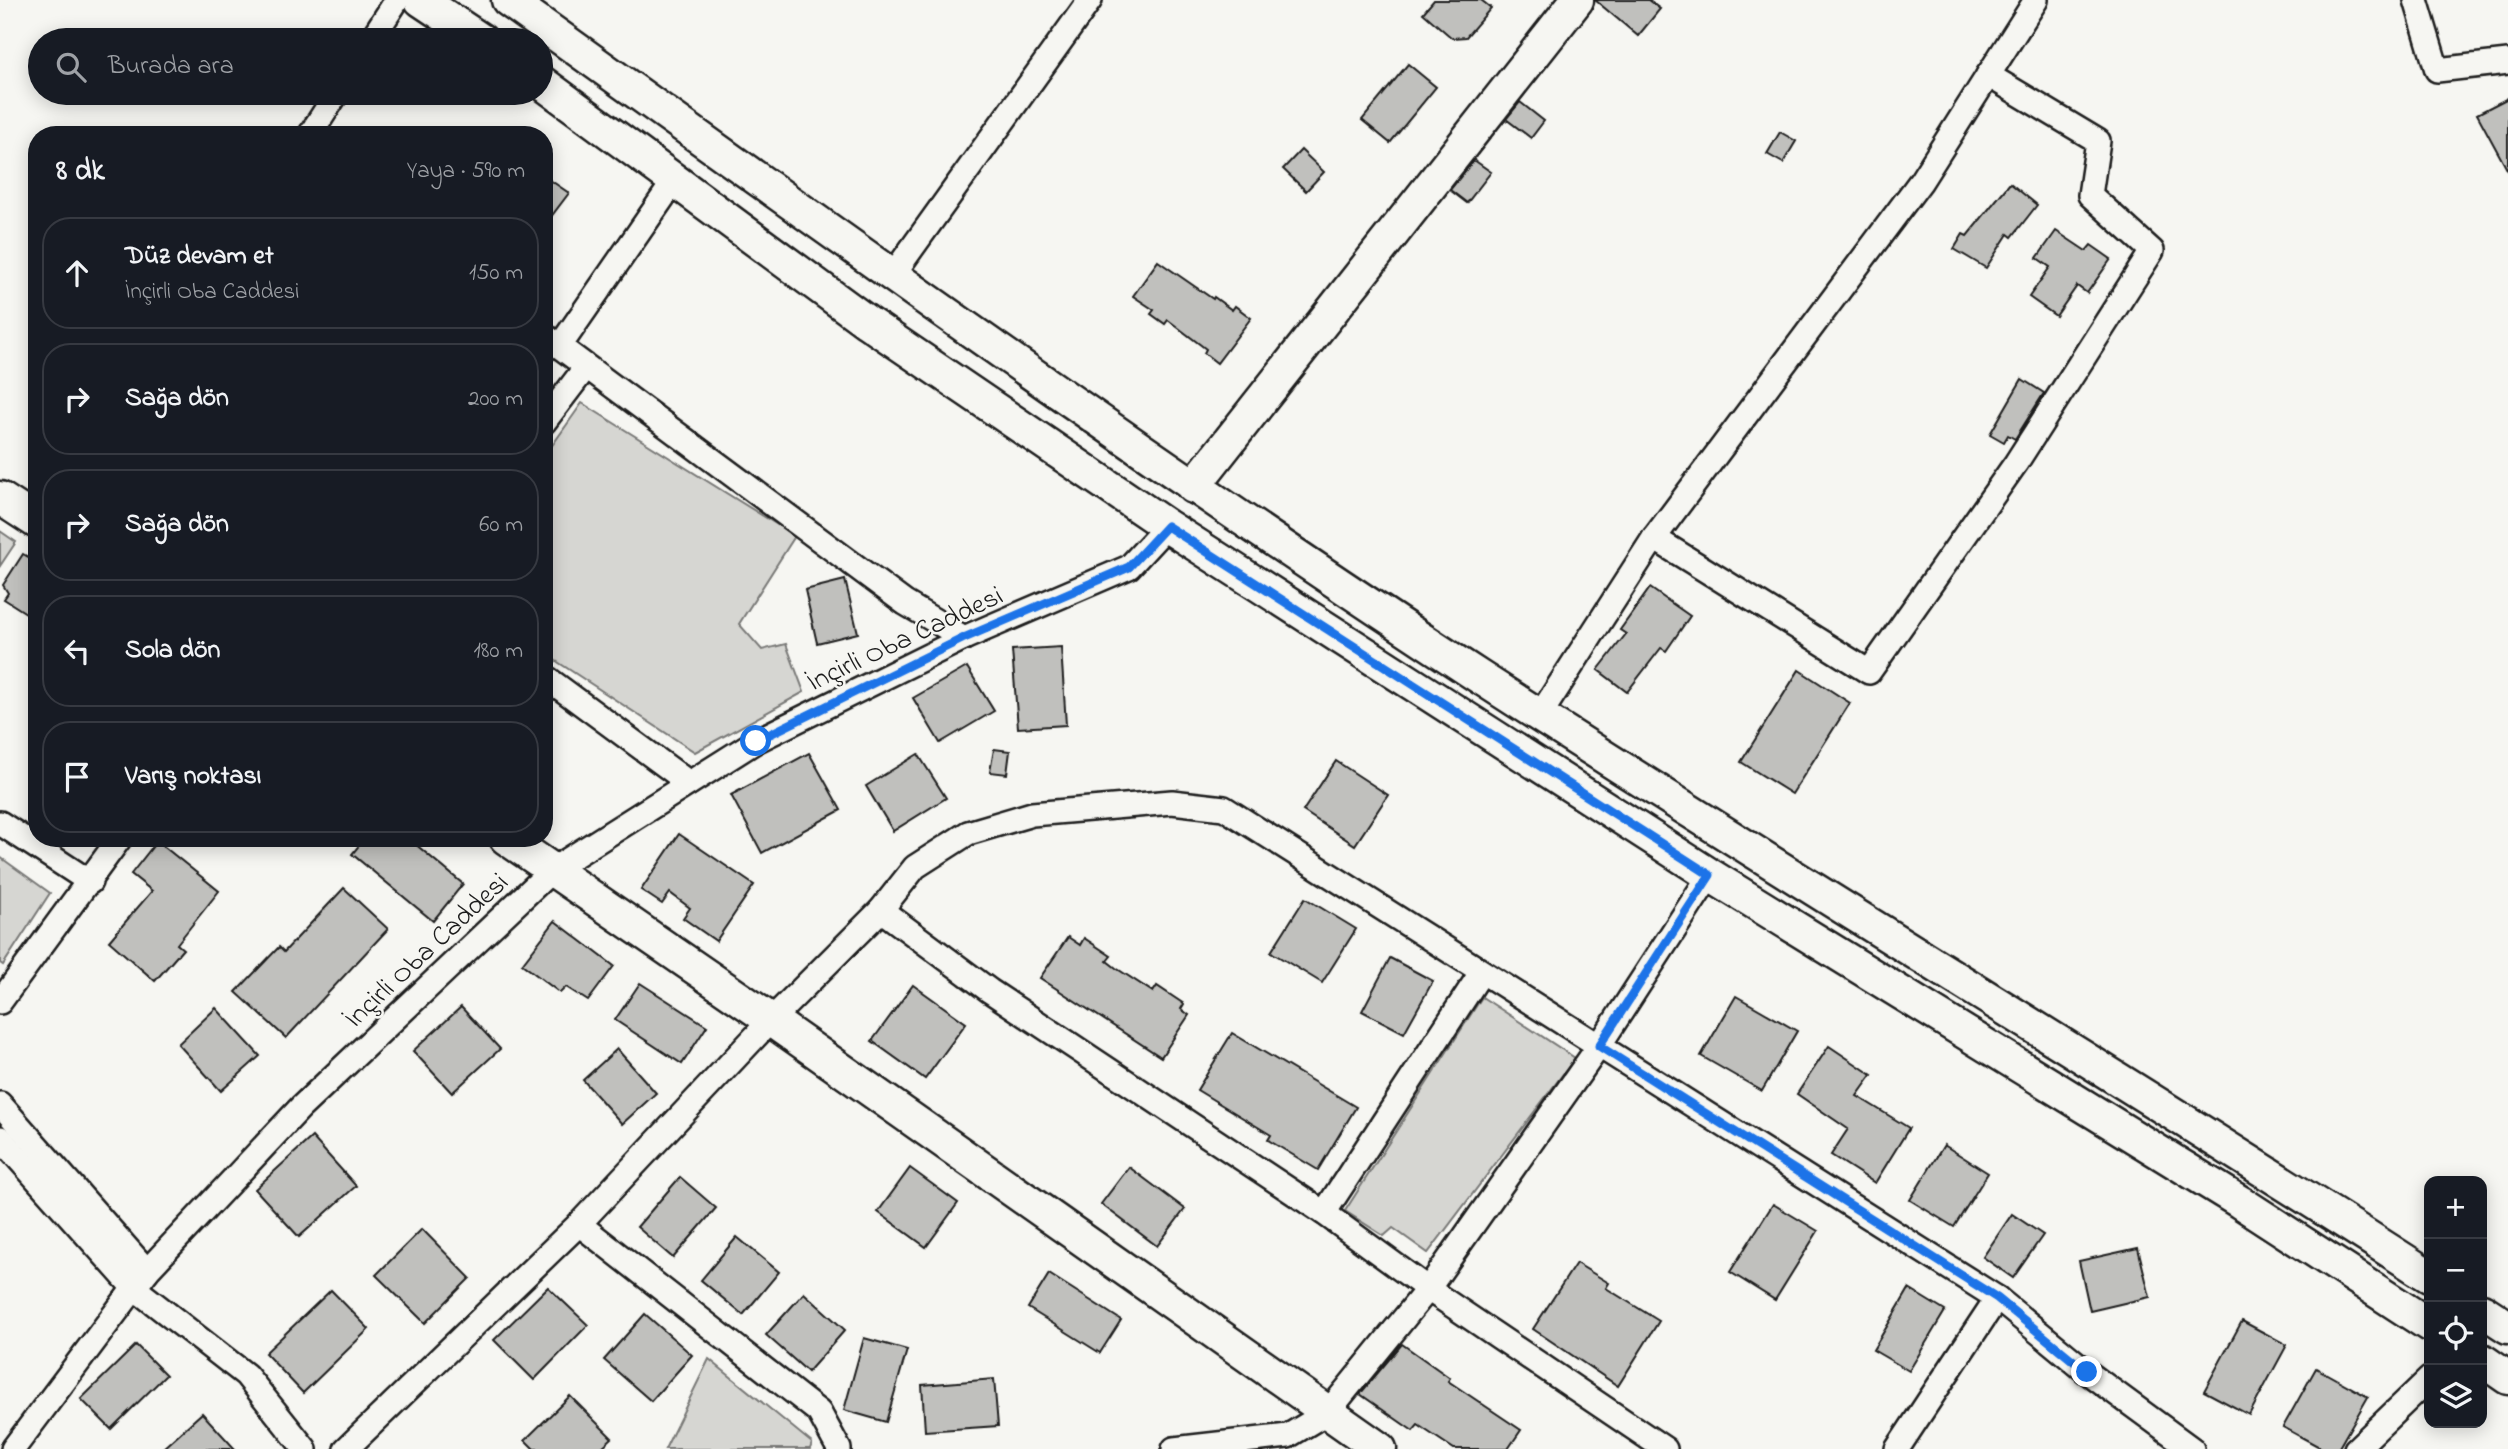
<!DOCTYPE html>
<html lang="tr">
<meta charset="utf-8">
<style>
:root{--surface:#171b24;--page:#20242c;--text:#f1f3f6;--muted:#9ea1a6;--line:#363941}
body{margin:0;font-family:"Indie Flower",sans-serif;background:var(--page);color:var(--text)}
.controls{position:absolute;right:21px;bottom:21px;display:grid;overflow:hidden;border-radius:14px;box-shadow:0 4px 18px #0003}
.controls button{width:63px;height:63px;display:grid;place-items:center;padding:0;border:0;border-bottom:2px solid var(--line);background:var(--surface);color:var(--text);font:35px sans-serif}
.stop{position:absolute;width:21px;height:21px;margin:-16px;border:5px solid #1a73e8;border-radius:50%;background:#fff}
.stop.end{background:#1a73e8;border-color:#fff;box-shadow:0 2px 7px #0008}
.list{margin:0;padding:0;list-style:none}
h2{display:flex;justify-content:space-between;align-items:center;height:91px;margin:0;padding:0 28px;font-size:30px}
h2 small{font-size:23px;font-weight:400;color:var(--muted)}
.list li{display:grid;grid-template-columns:46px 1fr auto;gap:21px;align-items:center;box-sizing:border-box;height:112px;margin:0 14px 14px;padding:0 14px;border:2px solid var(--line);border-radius:28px}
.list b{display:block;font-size:26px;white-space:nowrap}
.list p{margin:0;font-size:23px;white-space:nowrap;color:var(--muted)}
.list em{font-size:23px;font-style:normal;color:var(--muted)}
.icon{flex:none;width:38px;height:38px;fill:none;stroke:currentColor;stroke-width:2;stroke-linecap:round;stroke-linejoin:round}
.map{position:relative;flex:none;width:2508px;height:1449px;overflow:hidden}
.search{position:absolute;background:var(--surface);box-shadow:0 4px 18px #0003;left:28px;top:28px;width:525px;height:77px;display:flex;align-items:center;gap:18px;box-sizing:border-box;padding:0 24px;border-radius:38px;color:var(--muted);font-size:26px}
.panel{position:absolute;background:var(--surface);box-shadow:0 4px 18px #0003;left:28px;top:126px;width:525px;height:721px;border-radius:28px}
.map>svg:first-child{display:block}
.green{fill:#d6d6d2;stroke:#797977;stroke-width:2}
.building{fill:#c0c0bd;stroke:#1c1c1c;stroke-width:2}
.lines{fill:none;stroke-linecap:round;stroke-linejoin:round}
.street-casing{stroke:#1c1c1c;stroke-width:28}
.secondary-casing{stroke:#1c1c1c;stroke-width:37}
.street{stroke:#f6f6f2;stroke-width:23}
.secondary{stroke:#f6f6f2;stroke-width:32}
.route{stroke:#1a73e8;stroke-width:9}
.labels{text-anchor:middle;stroke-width:5;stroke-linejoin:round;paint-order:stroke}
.street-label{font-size:28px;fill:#1c1c1c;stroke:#f6f6f2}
</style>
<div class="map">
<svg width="2508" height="1449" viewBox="0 0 2508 1449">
<rect width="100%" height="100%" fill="#f6f6f2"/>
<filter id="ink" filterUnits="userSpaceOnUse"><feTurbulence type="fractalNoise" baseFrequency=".0143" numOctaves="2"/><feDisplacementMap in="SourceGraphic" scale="14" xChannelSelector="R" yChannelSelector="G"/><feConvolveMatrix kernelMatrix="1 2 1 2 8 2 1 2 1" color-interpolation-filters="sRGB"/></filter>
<g filter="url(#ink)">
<g class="green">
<path d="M582,403L795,536L739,624L762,650L786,644L804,692L695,752L544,653V457Z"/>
<path d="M0,531L16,542L0,566Z"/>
<path d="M0,857L50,893L3,965L0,963Z"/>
<path d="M1482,997L1575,1058L1428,1253L1393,1228L1384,1236L1345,1211Z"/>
<path d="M709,1359L812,1443L810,1449H665Z"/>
</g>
<g class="building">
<path d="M1434,0H1481L1491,8L1466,37L1452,38L1423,13Z"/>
<path d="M1595,0H1648L1660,9L1638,36Z"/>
<path d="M1408,64L1436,87L1390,143L1362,120Z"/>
<path d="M2508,98V171L2477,114Z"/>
<path d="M1520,102L1544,121L1531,138L1506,119Z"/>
<path d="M1780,132L1796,141L1783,163L1767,154Z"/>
<path d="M1301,150L1324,172L1306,191L1283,169Z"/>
<path d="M1474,160L1491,172L1467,203L1450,190Z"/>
<path d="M544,176L569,193L544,226Z"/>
<path d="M2010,183L2037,205L2012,237L2008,234L1986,268L1954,249L1963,234L1967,236Z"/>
<path d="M2056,231L2086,251L2091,245L2111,259L2087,293L2077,286L2056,316L2029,297L2050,267L2037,258Z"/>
<path d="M1158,261L1213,299L1214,297L1232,310L1235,306L1251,318L1217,363L1204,353L1206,349L1168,320L1165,324L1151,314L1154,310L1133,296Z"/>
<path d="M2022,379L2044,393L2015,439L2008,435L2004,442L1990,434Z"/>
<path d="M23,554L37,562V620L4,599L8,593L3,585Z"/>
<path d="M845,580L858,633L817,643L805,590Z"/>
<path d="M1650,588L1690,616L1666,651L1661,648L1627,692L1598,670L1626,634L1620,630Z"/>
<path d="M1061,647L1066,725L1018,728L1012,650Z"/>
<path d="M967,667L994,711L940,743L913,698Z"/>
<path d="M1799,670L1850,703L1792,794L1741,762Z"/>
<path d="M994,749L1010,751L1007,774L990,772Z"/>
<path d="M809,753L841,810L762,853L731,795Z"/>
<path d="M918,754L946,798L893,831L866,786Z"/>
<path d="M1336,761L1388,795L1355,845L1303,811Z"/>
<path d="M679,834L754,885L716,941L683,918L690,908L670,893L662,904L641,890Z"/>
<path d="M365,838H408L463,884L433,921L352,854Z"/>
<path d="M157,841L219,891L177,944L183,949L155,981L109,941L152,891L131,874Z"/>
<path d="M344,888L388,929L286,1038L236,992L279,947L284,952Z"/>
<path d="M1305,898L1356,929L1322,983L1271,952Z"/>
<path d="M555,921L614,966L588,1001L566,987L560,993L522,964Z"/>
<path d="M1068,937L1080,945L1084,938L1111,956L1107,961L1116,968L1153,992L1157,986L1184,1004L1181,1009L1189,1015L1161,1057L1040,978Z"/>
<path d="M1390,958L1433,981L1404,1033L1362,1011Z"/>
<path d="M640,983L707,1026L682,1064L615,1020Z"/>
<path d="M913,985L966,1023L925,1079L872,1041Z"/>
<path d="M1736,996L1797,1031L1762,1091L1701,1056Z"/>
<path d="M461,1007L500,1049L452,1093L413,1051Z"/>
<path d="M216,1008L260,1056L221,1091L178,1044Z"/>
<path d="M1232,1033L1356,1107L1318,1170L1268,1140L1271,1135L1197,1090Z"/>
<path d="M1829,1046L1872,1075L1857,1096L1909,1128L1875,1183L1831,1155L1848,1129L1797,1094Z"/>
<path d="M617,1049L656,1093L622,1124L583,1080Z"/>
<path d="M312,1137L356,1186L299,1237L255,1189Z"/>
<path d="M1944,1145L1988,1173L1954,1227L1910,1200Z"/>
<path d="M1129,1167L1185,1209L1157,1246L1101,1204Z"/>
<path d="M910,1168L958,1203L926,1247L878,1212Z"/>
<path d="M680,1177L716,1208L673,1258L637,1227Z"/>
<path d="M1773,1204L1818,1231L1775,1300L1730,1272Z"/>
<path d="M2012,1214L2043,1235L2013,1278L1983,1257Z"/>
<path d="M422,1229L470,1278L425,1323L376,1275Z"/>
<path d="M737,1237L779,1272L743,1315L701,1280Z"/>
<path d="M2138,1248L2150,1297L2090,1311L2079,1261Z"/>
<path d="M1576,1263L1609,1283L1606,1288L1659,1321L1618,1386L1533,1329Z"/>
<path d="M1049,1274L1121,1320L1100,1353L1028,1308Z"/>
<path d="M548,1287L588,1325L534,1380L494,1340Z"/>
<path d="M1909,1289L1945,1311L1909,1371L1873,1350Z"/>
<path d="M331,1290L369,1329L303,1393L265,1353Z"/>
<path d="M804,1293L845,1330L808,1372L766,1335Z"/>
<path d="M645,1314L692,1355L651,1401L604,1360Z"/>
<path d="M2242,1321L2287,1345L2249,1415L2204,1391Z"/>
<path d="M864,1338L907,1350L886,1422L844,1410Z"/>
<path d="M1402,1344L1450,1378L1448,1381L1521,1430L1508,1449H1454L1418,1425L1413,1431L1360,1394Z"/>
<path d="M136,1345L166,1375L111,1429L81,1399Z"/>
<path d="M2316,1368L2368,1397L2338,1449H2323L2283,1427Z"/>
<path d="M994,1379L998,1426L925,1431L922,1385Z"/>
<path d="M570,1396L612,1438L600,1449H534L525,1440Z"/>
<path d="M202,1413L235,1449H162Z"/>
</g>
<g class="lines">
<defs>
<g id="street">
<path d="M2416,0L2437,70L2508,62"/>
<path d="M371,40L397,0"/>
<path d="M310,135L337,93"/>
<path d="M892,276L1090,0"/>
<path d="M544,335L905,603L964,638"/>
<path d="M560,346L675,180"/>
<path d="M544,422L586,367"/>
<path d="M1654,538L1869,672L2016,463L2152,251L2090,195L2098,141L1988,75"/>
<path d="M544,676L689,783"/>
<path d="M1540,715L1654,538L1921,181L2036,0"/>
<path d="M0,823L90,882"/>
<path d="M881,910L990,991L1324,1213L1428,1289L1665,1449"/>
<path d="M0,1002L120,838"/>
<path d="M0,1104L147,1271"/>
<path d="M0,1138L133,1287L246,1375L305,1449"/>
<path d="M1324,1213L1481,973"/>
<path d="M579,1224L819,1412L839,1449"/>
<path d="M13,1449L147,1271L301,1107L552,870L756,741L964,638L1129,567L1167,526"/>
<path d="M346,1449L579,1224L771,1020L881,910L915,867L968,833L1032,814L1172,802L1224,808L1997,1298L2087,1372L2192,1449"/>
<path d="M1174,1449L1288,1436L1328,1412L1428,1289L1599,1046L1710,875"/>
<path d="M1897,1449L1997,1298"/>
<path d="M2356,1449L2429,1379"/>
</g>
<g id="secondary">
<path d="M421,0L481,40"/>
<path d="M508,0C828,230 1148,461 1478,676C1793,880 2114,1073 2429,1276"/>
<path d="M541,82L867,322L1167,526L1710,875L2240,1202L2429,1325"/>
<path d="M1193,487L1577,0"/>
<path d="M0,498L37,522"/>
<path d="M506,838L771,1020L1380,1449"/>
<path d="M2482,1310L2508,1327"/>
<path d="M2482,1360L2508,1378"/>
</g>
</defs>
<use href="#street" class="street-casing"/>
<use href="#secondary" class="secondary-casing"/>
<use href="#street" class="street"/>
<use href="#secondary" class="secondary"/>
</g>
</g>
<g class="lines" filter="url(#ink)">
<path class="route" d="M756,741L964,638L1129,567L1167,526L1710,875L1599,1046L1997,1298L2087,1372"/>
</g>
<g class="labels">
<g class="street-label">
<text transform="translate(904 637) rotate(-25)" y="10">İnçirli Oba Caddesi</text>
<text transform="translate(425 949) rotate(-43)" y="10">İnçirli Oba Caddesi</text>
</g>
</g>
</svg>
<div class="controls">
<button>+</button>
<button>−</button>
<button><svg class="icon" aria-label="locate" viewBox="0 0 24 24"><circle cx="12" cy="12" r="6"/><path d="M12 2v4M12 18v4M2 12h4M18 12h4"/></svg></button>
<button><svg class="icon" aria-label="layers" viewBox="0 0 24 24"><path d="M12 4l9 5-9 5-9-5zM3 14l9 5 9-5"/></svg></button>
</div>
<div class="stop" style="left:756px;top:741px"></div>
<div class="stop end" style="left:2087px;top:1372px"></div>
<div class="search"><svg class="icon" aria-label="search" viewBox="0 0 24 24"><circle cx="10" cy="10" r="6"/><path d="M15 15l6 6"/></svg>Burada ara</div>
<section class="panel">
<h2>8 dk<small>Yaya · 590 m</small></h2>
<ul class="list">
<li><svg class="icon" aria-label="ahead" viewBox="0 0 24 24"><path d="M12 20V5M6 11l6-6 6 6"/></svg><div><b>Düz devam et</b><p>İnçirli Oba Caddesi</p></div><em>150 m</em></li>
<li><svg class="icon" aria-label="right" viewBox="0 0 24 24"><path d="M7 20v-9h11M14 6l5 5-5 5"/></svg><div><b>Sağa dön</b></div><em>200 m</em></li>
<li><svg class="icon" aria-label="right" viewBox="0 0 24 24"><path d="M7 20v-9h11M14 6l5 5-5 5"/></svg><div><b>Sağa dön</b></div><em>60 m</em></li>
<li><svg class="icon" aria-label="left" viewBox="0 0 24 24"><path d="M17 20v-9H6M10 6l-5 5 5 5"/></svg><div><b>Sola dön</b></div><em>180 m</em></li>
<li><svg class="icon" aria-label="arrive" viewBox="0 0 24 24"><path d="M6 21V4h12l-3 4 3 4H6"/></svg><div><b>Varış noktası</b></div></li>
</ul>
</section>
</div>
